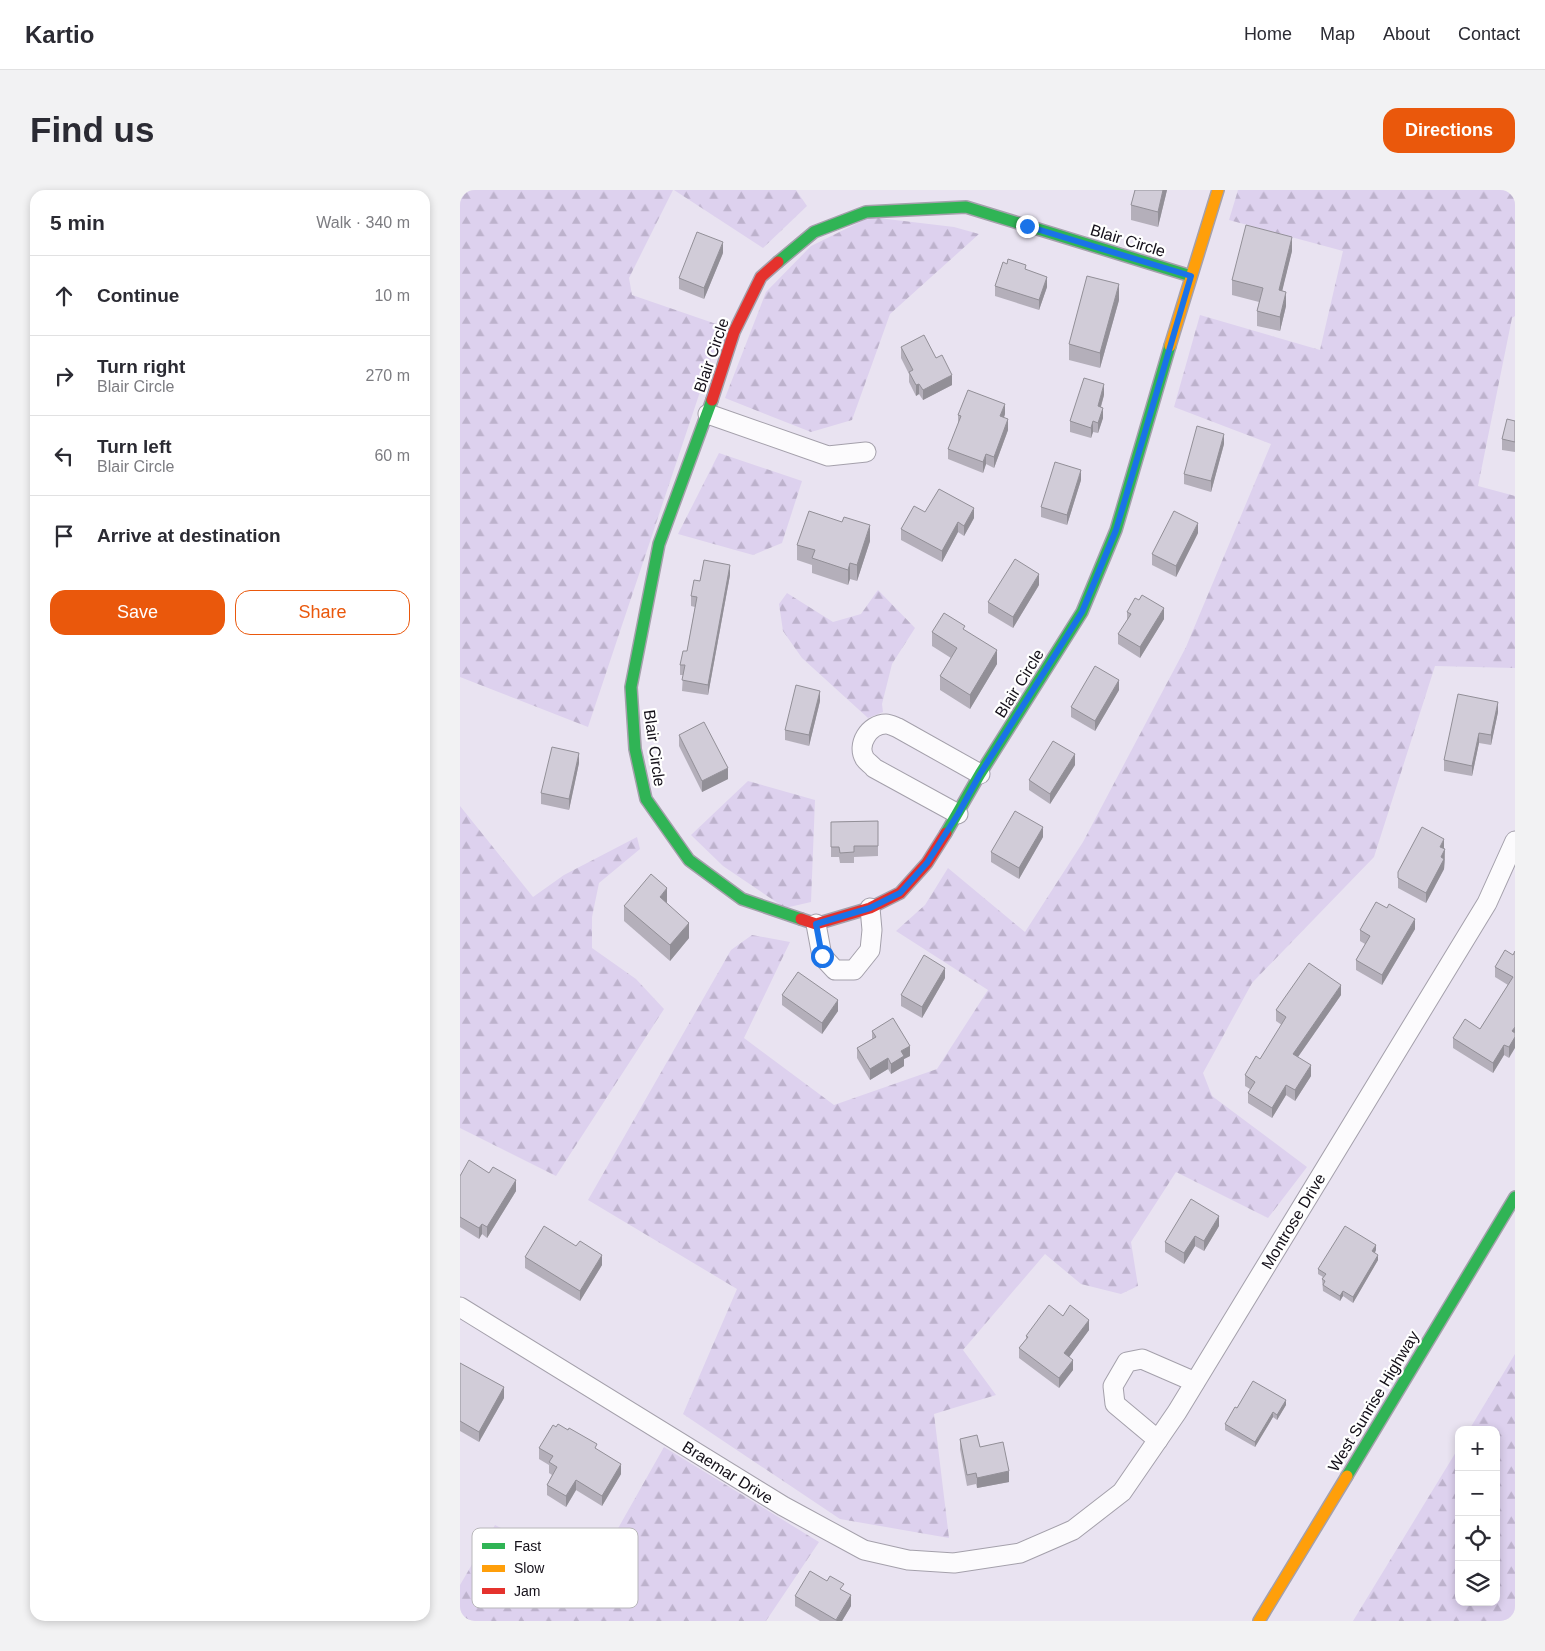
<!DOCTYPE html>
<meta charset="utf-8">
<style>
:root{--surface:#fff;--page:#f2f2f3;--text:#2b2b33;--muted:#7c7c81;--line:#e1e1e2;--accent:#ea580c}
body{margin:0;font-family:Helvetica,sans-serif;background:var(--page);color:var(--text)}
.controls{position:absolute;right:15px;bottom:15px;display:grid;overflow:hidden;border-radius:10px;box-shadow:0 2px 8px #0003}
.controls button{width:45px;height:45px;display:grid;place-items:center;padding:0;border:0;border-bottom:1px solid var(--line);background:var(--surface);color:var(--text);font:25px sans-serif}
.stop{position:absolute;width:15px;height:15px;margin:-11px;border:4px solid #1a73e8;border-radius:50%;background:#fff}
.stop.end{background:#1a73e8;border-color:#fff;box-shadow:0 1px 5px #0008}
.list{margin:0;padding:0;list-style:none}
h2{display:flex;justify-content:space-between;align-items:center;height:65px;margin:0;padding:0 20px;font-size:21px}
h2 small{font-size:16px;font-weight:400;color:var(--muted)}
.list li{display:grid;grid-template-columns:32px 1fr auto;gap:15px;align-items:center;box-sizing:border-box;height:80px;padding:0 20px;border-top:1px solid var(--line)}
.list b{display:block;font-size:19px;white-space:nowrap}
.list p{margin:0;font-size:16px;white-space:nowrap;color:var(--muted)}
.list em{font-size:16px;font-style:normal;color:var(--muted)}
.actions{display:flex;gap:10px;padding:15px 20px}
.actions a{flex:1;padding:11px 0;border:1px solid var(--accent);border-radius:15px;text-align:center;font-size:18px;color:var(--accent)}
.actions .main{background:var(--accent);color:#fff}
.icon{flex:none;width:28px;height:28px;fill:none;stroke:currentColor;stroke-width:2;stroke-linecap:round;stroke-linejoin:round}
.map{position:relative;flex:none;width:1055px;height:1431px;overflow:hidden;border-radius:15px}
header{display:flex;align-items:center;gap:30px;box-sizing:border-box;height:70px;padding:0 25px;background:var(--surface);border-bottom:1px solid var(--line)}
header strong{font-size:24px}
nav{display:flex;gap:28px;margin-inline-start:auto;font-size:18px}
.intro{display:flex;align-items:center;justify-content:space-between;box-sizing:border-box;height:120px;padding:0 30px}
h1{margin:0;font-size:35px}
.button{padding:12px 22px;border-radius:15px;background:var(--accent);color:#fff;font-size:18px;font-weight:700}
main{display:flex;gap:30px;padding:0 30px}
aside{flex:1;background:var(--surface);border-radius:15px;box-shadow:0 2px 8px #0003}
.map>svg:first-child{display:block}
.forest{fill:url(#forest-firs)}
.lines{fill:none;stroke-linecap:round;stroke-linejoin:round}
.street-casing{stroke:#a4a0ab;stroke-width:21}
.fast-casing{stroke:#a4a0ab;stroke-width:14}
.slow-casing{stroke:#a4a0ab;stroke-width:14}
.jam-casing{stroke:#a4a0ab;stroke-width:14}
.street{stroke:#fcfbfd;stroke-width:19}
.fast{stroke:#30b455;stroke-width:11}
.slow{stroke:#ff9f0a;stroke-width:11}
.jam{stroke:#e5322d;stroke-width:11}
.wall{fill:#b4afba}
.shaded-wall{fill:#928f97}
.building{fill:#d1ccd8;stroke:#928f97}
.route{stroke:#1a73e8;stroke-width:6}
.labels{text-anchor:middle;stroke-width:4.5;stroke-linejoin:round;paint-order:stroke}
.street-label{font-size:16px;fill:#141019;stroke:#fff}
.key{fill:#fff;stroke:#b8b7ba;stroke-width:1}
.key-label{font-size:14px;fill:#141019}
</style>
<header>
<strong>Kartio</strong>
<nav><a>Home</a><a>Map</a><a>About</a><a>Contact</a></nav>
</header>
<div class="intro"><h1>Find us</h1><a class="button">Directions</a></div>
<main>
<aside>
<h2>5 min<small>Walk · 340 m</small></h2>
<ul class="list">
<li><svg class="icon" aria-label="ahead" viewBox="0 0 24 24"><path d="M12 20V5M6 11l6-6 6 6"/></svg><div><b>Continue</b></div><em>10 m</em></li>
<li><svg class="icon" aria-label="right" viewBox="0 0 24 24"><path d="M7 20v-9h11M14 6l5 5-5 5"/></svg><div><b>Turn right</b><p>Blair Circle</p></div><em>270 m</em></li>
<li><svg class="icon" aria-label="left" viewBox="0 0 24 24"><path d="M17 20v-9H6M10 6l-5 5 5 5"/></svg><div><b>Turn left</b><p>Blair Circle</p></div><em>60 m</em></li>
<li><svg class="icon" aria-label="arrive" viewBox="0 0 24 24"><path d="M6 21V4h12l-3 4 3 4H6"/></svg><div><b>Arrive at destination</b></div></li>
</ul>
<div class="actions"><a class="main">Save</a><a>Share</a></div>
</aside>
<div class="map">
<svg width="1055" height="1431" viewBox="0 0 1055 1431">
<defs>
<pattern id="forest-firs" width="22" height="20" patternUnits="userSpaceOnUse" patternTransform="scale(1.25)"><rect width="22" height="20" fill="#ddd1ee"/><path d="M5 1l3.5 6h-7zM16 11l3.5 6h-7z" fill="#bdb2cc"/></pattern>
</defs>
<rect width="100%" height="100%" fill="#e9e3f1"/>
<g class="forest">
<path d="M0,0H213L169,88L172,105L262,136L128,537L0,487Z"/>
<path d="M214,0H336L347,16L303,58Z"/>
<path d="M778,0H1055V126L1052,128L1018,296L1055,306V478L975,476L914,667L792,793L743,883L752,906L847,977L808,1028L716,982L671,1052L678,1096L661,1104L621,1094L585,1064L503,1160L536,1205L474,1224L489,1348L380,1329L223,1224L277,1099L128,1010L271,760L292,745L330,752L284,848L374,915L477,879L528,800L436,741L465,715L488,678L565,742L623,652L726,457L811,254L714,217L740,125L860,160L883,61L769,30Z"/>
<path d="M410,27L494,37L519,44L430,124L392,230L351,242L265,208L306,102L351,56Z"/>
<path d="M259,263L342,291L322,353L293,365L218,344Z"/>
<path d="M418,400L455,438L432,474L422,514L423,522L408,528L342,468L323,441L319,414L327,403L373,432L401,424Z"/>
<path d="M288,591L355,610L351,712L325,718L263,676L231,645Z"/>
<path d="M0,616L73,707L104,685L177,647L180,659L139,693L132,727V758L176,789L204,819L96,986L0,938Z"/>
<path d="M1055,1164V1431H893L999,1257V1412H1036V1240H1009Z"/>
<path d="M204,1257L359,1352L306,1431H0V1395L35,1335L122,1378L139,1372Z"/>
</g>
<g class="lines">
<defs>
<g id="street">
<path d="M248,224L368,266L406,262"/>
<path d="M498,624L414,578C412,575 407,572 405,569C396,555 409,534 426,534C430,534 435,537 438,538L520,584"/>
<path d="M356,734L362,766L375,780H394L410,760L412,740L410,718"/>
<path d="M0,1117L323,1316L404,1360L448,1370L494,1373L560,1363L613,1340L662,1302L717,1222L1027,713L1055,651"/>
<path d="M698,1250L655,1214L653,1196L667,1172L682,1169L735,1192"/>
</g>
<g id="fast">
<path d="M318,72L354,42L406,22L506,17L731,86"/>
<path d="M252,210L199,354L171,497L175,559L186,609L229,670L282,709L341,729"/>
<path d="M486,643L520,584L622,422L656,340L710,156"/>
<path d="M887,1286L1055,1007"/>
</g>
<g id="slow">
<path d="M710,156L758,0"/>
<path d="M799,1431L887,1286"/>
</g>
<g id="jam">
<path d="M252,210L274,142L301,87L318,72"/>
<path d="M341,729L356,734L410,718L440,703L467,673L486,643"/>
</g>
</defs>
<use href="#street" class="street-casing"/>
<use href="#fast" class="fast-casing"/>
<use href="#slow" class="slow-casing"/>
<use href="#jam" class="jam-casing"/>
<use href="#street" class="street"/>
<use href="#fast" class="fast"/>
<use href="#slow" class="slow"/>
<use href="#jam" class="jam"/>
</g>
<g class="wall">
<path d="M675,0H707L698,37L671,30V15Z"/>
<path d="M832,61L822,100L826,116L820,141L797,136V121L799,112L772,105V90Z"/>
<path d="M263,63L244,109L219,99V88Z"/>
<path d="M566,80L587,97L579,120L535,106V96Z"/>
<path d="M659,110L640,178L609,170V154Z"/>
<path d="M441,157L476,168L492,195L463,210L459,204L456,206L449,192V184L441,168Z"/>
<path d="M644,205L641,217L643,228L638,243L633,242L631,248L610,242V231Z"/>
<path d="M545,224L544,228L548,240L534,278L526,274L523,283L488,269V259L498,235V225Z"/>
<path d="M1055,231V262L1042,260V249Z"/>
<path d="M764,254L751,302L724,294V284Z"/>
<path d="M621,290L607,335L581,327V317Z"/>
<path d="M465,322L514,328L504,346L498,342L482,372L441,350V339Z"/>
<path d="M738,343L716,387L692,375V364Z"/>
<path d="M410,351L397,391L390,389L388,395L352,383V375L337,370V355Z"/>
<path d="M270,385L248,505L222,501L223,485H220V475L227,461L235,417L231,416V406L240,391Z"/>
<path d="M579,395L553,438L528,423V412Z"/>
<path d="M667,422L704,429L680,468L658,454V444L667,431Z"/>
<path d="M505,441L537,474L510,519L480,500V486L491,468L472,456V442Z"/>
<path d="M659,500L635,541L611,527V517Z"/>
<path d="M360,511L349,556L325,550V540Z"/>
<path d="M1038,522L1031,555L1019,553L1012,586L984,581V570Z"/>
<path d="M219,545L268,589L242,602L219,556Z"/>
<path d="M119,573L109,620L81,614V603Z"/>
<path d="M615,575L590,614L569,600V590Z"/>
<path d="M418,631V666L394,667V673H380L379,667H371V632Z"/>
<path d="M583,647L559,689L531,672V662Z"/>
<path d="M984,659L985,670L984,679L966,713L938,698V682Z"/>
<path d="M207,713L229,748L210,771L164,731V716Z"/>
<path d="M955,739L922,795L896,780V770L905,754L900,751V740Z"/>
<path d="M1055,761L1049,868L1044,865L1033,883L993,858V848L1020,839L1048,795L1035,787V777L1053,765Z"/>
<path d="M485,788L462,828L441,816V805Z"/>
<path d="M322,805L378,821L362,844L322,815Z"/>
<path d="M881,805L838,867L851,886L835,911L826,905L812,928L788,913V903L790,899L785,896V885L800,869L822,835L816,831V820Z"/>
<path d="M412,841L450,866L444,869V876L431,884L428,879L410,890L397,868V858L412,849Z"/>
<path d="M0,986L56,1001L27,1048L22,1044L19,1049L0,1037Z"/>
<path d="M759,1036L744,1061L735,1056L724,1074L705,1062V1052Z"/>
<path d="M916,1060L915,1063L918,1070L893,1113L883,1106L880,1111L863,1101L862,1089L863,1087L858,1084V1079Z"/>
<path d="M65,1067L142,1075L120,1111L65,1078Z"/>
<path d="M603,1126L629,1140L609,1167L613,1180L599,1198L559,1168V1158L566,1149V1146Z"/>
<path d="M0,1173L44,1208L19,1252L0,1241Z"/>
<path d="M826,1215L817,1230L813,1227L795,1257L765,1240V1234L777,1218Z"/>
<path d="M500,1249L520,1257L549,1292L517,1298L516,1294L507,1296L500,1259Z"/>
<path d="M79,1258L137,1259L161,1284L142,1316L116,1300L106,1317L87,1305V1295L92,1285L89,1283V1275L79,1269Z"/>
<path d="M384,1401L391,1416L382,1431H360L335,1416V1406Z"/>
</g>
<g class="shaded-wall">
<path d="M703,0H707L698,37V22Z"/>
<path d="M832,47V61L819,114V100Z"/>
<path d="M263,52V63L244,109V98Z"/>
<path d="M587,87V97L579,120V110Z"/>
<path d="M659,94V110L640,178V163Z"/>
<path d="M826,102V116L820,141V127Z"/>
<path d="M492,185V195L463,210V200Z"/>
<path d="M459,194V204L456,206V195Z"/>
<path d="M644,194V205L638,226V216Z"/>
<path d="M545,214V224L540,237V226Z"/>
<path d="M643,218V228L638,243V233Z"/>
<path d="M548,229V240L534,278V267Z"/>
<path d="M633,231V242L631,248V238Z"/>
<path d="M764,244V254L751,302V291Z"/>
<path d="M526,264V274L523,283V272Z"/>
<path d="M621,280V290L607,335V325Z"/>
<path d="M514,318V328L504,346V336Z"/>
<path d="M498,332V342L482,372V361Z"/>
<path d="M738,333V343L716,387V376Z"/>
<path d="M410,335V351L397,391V375Z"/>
<path d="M390,373V389L388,395V380Z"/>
<path d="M270,375V385L248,505V495Z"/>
<path d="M579,384V395L553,438V427Z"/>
<path d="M704,418V429L680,468V457Z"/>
<path d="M537,460V474L510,519V505Z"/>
<path d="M659,490V500L635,541V531Z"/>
<path d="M360,501V511L349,556V545Z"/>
<path d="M1038,512V522L1031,555V545Z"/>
<path d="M1019,543V553L1012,586V576Z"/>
<path d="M119,563V573L109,620V609Z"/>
<path d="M615,564V575L590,614V604Z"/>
<path d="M268,578V589L242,602V591Z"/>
<path d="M583,637V647L559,689V678Z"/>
<path d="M984,649V659L980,657Z"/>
<path d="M985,659L984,679L966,713V703L981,667Z"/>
<path d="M207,698V714L200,707Z"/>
<path d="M955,729V739L922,795V785Z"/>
<path d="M229,733V748L210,771V755Z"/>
<path d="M485,778V788L462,828V817Z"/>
<path d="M881,795V805L833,874V864Z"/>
<path d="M378,810V821L362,844V833Z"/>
<path d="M1055,837V858L1049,868V857L1052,841Z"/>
<path d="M1044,855V865L1033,883V873Z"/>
<path d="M450,856V866L444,869V876L431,884V874L441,861Z"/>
<path d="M428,868V879L410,890V879Z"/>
<path d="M851,875V886L835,911V900Z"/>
<path d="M826,895V905L812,928V918Z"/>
<path d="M56,990V1001L27,1048V1037Z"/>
<path d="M759,1026V1036L744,1061V1051Z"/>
<path d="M22,1034V1044L19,1049V1038Z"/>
<path d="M735,1046V1056L724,1074V1063Z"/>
<path d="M916,1055V1060L912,1067V1061Z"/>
<path d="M142,1065V1075L120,1111V1101Z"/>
<path d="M918,1065V1070L893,1113V1107Z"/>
<path d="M883,1101V1106L880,1111V1106Z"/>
<path d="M629,1130V1140L604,1174V1163Z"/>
<path d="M613,1170V1180L599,1198V1188Z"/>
<path d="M44,1197V1208L19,1252V1242Z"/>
<path d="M826,1210V1215L817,1230V1225Z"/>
<path d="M813,1222V1227L795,1257V1252Z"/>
<path d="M161,1274V1284L142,1316V1306Z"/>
<path d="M549,1281V1292L517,1298V1288Z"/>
<path d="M116,1290V1300L106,1317V1306Z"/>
<path d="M391,1405V1416L382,1431H376Z"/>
</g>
<g class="building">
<path d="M675,0H703L698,22L671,15Z"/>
<path d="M786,35L832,47L819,100L826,102L820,127L797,121L803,98L772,90Z"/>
<path d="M237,42L263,52L244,98L219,88Z"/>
<path d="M548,69L566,75L565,79L587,87L579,110L535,96L543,72L547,74Z"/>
<path d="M627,86L659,94L640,163L609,154Z"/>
<path d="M464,145L476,168L482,165L492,185L463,200L459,194L456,195L449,182L453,180L441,157Z"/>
<path d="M624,188L644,194L638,216L643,218L638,233L633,231L631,238L610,231Z"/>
<path d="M508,200L545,214L540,226L548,229L534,267L526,264L523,272L488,259L501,226L498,225Z"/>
<path d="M1047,229L1055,231V252L1042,249Z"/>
<path d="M737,236L764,244L751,291L724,284Z"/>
<path d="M595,272L621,280L607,325L581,317Z"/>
<path d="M479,299L514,318L504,336L498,332L482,361L441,339L454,316L465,322Z"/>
<path d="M349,321L382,332L384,327L410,335L397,375L390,373L388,380L352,368L355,360L337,355Z"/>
<path d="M714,321L738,333L716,376L692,364Z"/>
<path d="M555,369L579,384L553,427L528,412Z"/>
<path d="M244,370L270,375L248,495L222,490L225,475H220L223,461H227L237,407L231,406L234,390L240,391Z"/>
<path d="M682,405L704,418L680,457L658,444L671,424L667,422L675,408L679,410Z"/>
<path d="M484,423L505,436L503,439L537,460L510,505L480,486L497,458L472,442Z"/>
<path d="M635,476L659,490L635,531L611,517Z"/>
<path d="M336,495L360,501L349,545L325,540Z"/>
<path d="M998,504L1038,512L1031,545L1019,543L1012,576L984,570Z"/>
<path d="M244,532L268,578L242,591L219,545Z"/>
<path d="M593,551L615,564L590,604L569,590Z"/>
<path d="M92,557L119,563L109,609L81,603Z"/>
<path d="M555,621L583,637L559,678L531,662Z"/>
<path d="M418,631V656H394V662L380,663L379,657H371V632Z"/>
<path d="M962,637L984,649L980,657L985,659L981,667L984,669L966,703L938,688V682Z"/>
<path d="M191,684L207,698L200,707L229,733L210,755L164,716Z"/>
<path d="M916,712L927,718L929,714L955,729L922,785L896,770L910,746L900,740Z"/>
<path d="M1045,760L1053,765L1055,761V837L1052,841L1055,843V847L1049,857L1044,855L1033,873L993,848L1005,829L1020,839L1053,787L1035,777Z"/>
<path d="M464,765L485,778L462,817L441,805Z"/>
<path d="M849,773L881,795L833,864L851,875L835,900L826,895L812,918L788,903L795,892L785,885L796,866L800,869L826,827L816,820Z"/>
<path d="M338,782L378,810L362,833L322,805Z"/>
<path d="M433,828L450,856L441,861L444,866L431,874L428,868L410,879L397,858L416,847L412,841Z"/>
<path d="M9,970L29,983L33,977L56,990L27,1037L22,1034L19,1038L0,1027V986Z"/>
<path d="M731,1009L759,1026L744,1051L735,1046L724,1063L705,1052Z"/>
<path d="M84,1036L116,1056L120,1051L142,1065L120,1101L65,1067Z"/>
<path d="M885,1036L916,1055L912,1061L918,1065L893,1107L883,1101L880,1106L863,1095L865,1091L862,1089L866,1084L858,1079Z"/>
<path d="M589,1115L603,1126L610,1115L629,1130L604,1163L613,1170L599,1188L559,1158L568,1147L566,1146Z"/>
<path d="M0,1173L44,1197L19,1242L0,1231Z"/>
<path d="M793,1191L826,1210L817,1225L813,1222L795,1252L765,1234L775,1217L777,1218Z"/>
<path d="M98,1234L108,1240L109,1238L137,1254L135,1258L161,1274L142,1306L116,1290L106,1306L87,1295L97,1277L89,1272L93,1266L79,1258L93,1235L96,1237Z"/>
<path d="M517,1245L520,1257L543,1252L549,1281L517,1288L516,1283L507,1285L500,1249Z"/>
<path d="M350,1381L367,1391L370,1386L384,1394L380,1399L391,1405L376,1430L335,1406Z"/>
</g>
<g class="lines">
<path class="route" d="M362,766L356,734L410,718L440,703L467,673L498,624L520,584L622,422L656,340L731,86L567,36"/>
</g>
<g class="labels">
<g class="street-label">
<text transform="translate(668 50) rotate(17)" y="6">Blair Circle</text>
<text transform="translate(251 165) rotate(-71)" y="6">Blair Circle</text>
<text transform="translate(559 493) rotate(-58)" y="6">Blair Circle</text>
<text transform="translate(195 558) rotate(82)" y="6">Blair Circle</text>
<text transform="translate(833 1031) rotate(-59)" y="6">Montrose Drive</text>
<text transform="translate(913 1211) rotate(-59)" y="6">West Sunrise Highway</text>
<text transform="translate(268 1282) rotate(32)" y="6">Braemar Drive</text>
</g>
</g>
<rect x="12" y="1338" width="166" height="80" rx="8" class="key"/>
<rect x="22" y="1353" width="23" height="6" fill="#30b455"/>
<rect x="22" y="1375" width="23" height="7" fill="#ff9f0a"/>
<rect x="22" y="1398" width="23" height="6" fill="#e5322d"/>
<g class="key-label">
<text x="54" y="1361">Fast</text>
<text x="54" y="1383">Slow</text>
<text x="54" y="1406">Jam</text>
</g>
</svg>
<div class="controls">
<button>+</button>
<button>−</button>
<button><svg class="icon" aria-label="locate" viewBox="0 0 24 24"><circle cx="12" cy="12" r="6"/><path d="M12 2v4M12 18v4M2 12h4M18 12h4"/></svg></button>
<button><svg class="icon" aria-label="layers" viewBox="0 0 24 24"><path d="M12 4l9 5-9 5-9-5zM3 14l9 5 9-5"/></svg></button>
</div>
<div class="stop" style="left:362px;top:766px"></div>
<div class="stop end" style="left:567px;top:36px"></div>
</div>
</main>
